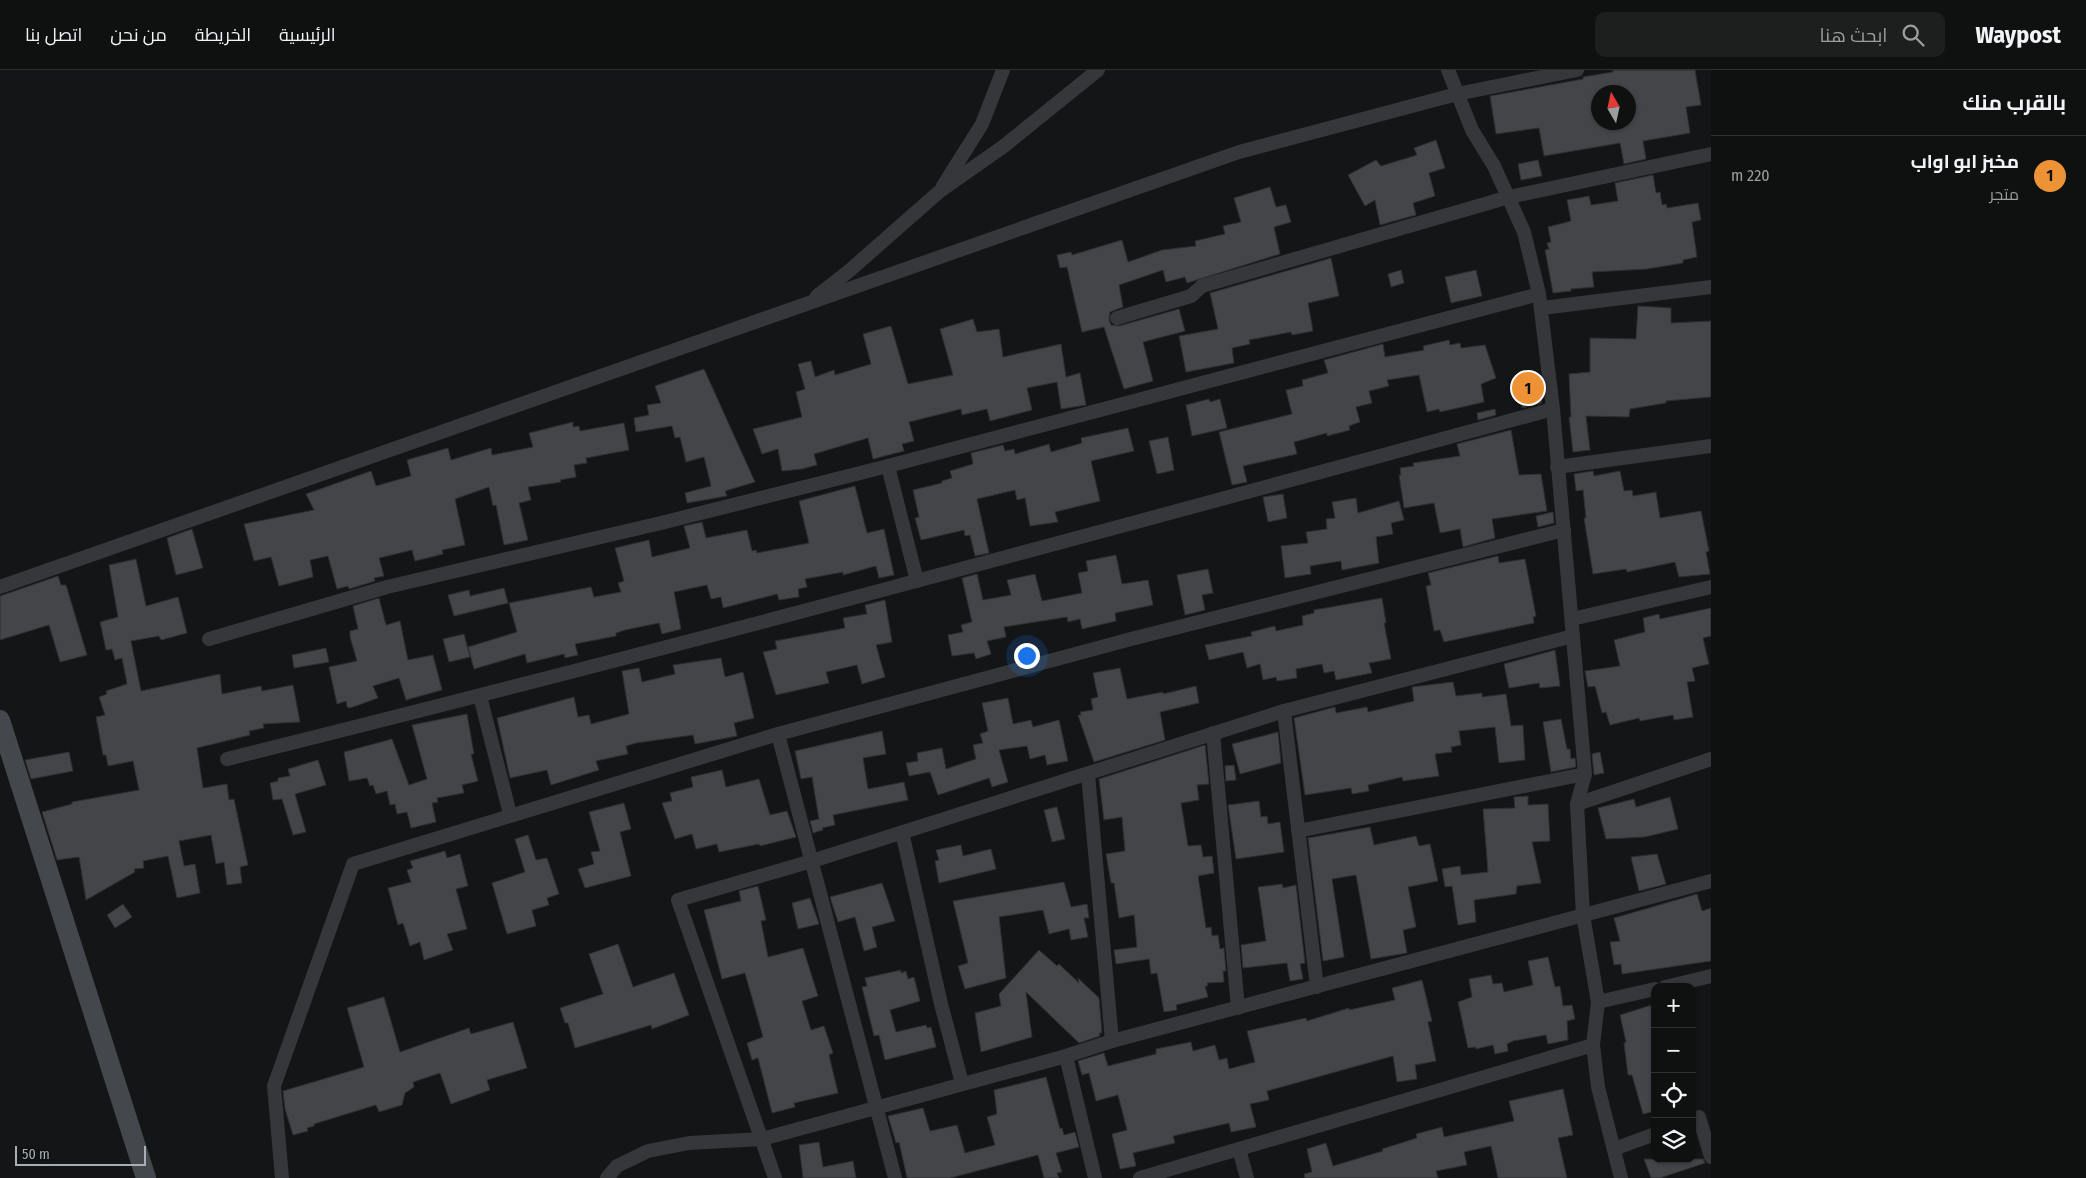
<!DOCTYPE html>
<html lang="ar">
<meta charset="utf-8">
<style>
:root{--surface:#0f1010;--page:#1d1e1e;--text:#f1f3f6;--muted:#9b9d9f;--line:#2f3030;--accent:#ed9235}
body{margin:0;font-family:"Fira Sans Condensed",Cairo,sans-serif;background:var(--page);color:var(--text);direction:rtl}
.controls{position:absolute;right:15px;bottom:15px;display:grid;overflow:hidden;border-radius:10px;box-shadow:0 1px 4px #0004}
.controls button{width:45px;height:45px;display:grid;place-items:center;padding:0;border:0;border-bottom:1px solid var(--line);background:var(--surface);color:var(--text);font:25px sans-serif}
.compass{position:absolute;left:1591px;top:15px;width:45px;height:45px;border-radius:50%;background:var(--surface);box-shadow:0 1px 4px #0004;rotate:351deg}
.scale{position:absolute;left:15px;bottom:12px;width:131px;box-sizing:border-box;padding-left:5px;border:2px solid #a6aeb6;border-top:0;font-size:14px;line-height:18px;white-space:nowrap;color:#a6aeb6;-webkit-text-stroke:4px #0f1011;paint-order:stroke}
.you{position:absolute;left:1026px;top:585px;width:18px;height:18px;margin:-12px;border:4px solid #fff;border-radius:50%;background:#1a73e8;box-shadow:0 0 0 8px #1a73e833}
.badge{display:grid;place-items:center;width:32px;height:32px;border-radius:50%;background:var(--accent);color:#111;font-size:16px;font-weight:700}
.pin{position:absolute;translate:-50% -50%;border:2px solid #fff;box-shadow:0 1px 5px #0006}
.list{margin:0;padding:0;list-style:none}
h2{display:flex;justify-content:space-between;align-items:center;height:65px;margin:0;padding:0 20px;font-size:21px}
h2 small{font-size:16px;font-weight:400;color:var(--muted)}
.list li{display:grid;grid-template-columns:32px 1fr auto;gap:15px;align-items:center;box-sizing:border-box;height:80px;padding:0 20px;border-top:1px solid var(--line)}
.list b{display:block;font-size:19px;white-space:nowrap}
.list p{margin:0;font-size:16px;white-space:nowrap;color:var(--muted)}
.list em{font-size:16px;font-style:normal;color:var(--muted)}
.icon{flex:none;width:28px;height:28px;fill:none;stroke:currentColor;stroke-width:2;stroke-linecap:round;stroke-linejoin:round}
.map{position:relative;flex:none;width:1711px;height:1108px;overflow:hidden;direction:ltr}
header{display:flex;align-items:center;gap:30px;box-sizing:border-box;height:70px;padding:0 25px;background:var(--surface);border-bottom:1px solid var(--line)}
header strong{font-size:24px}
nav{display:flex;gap:28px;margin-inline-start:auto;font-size:18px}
.search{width:350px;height:45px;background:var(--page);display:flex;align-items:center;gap:12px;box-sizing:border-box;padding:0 18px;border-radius:10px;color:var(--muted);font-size:19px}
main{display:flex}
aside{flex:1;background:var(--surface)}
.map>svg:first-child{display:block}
.building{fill:#434549;stroke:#2e2f32;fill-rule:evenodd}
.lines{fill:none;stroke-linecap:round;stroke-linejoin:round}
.street{stroke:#35373b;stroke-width:14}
.secondary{stroke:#44474b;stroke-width:20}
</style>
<header>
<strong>Waypost</strong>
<div class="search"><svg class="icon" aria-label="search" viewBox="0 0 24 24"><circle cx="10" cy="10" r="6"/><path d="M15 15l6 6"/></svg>ابحث هنا</div>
<nav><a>الرئيسية</a><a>الخريطة</a><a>من نحن</a><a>اتصل بنا</a></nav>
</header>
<main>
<aside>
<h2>بالقرب منك<small></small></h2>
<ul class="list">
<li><span class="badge">1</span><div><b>مخبز ابو اواب</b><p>متجر</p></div><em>220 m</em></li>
</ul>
</aside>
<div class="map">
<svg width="1711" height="1108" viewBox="0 0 1711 1108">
<rect width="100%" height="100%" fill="#141516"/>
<g class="building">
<path d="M1613,0H1695L1701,35L1686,37L1690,63L1643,71L1646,89L1624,94L1620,73L1544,86L1539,58L1496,64L1490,26L1583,9V7L1613,2ZM1598,22H1628V52H1598Z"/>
<path d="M1436,70L1445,98L1429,103L1435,126L1413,133L1416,145L1380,155L1375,130L1365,136L1348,105L1376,90L1381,96L1417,85L1414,78Z"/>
<path d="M1538,90L1542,106L1521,110L1518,94Z"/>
<path d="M1653,105L1656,123L1660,122L1662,135L1666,134L1667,138L1698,133L1701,150L1692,152L1697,187L1683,190V193L1647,199L1592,202L1594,217L1571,219V221L1553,223L1545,180L1549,179L1547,173L1551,172L1548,157L1571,151L1567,130L1589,126L1591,135L1618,131L1615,113Z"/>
<path d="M1270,117L1276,137L1286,135L1291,152L1274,157L1280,184L1187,213L1185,207L1166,212L1163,200L1119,215L1123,237L1110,242L1109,250L1111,255L1119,256L1179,239L1185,261L1143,272L1153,311L1124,319L1104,257L1082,262L1067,197L1060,198L1057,185L1071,182L1072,185L1122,170L1128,192L1162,180L1196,176L1195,171L1225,164L1223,156L1241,152L1234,128Z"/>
<path d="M1331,188L1339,226L1308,233L1313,261L1292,265L1291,262L1249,270L1250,274L1232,278L1234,293L1186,302L1179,266L1218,259L1210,223Z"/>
<path d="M1401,200L1404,213L1391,217L1388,204Z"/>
<path d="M1476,200L1482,226L1451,233L1445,207Z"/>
<path d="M1638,236L1671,238V253L1711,251V327L1666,331V333L1630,339L1629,347L1586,346L1590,380L1573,382L1569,347H1571L1569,304L1590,302V268L1636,269Z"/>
<path d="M973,249L977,262L999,259L1003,287L1061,274L1066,307L1080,303L1086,335L1061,339L1057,312L1027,318L1032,340L990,351L987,339L962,345L961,339L909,352L914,371L902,374L904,381L873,389L868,368L814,384L817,395L802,399L782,401L778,379L762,384L753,359L802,347L796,322L805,319L798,294L811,291L815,307L834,300L835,305L871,294L863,264L891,256L908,314L953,305L940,259Z"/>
<path d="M1449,270L1450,275L1460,273L1461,278L1485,275L1496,308L1481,314L1484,332L1440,342L1439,339L1427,342L1419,305L1387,310L1389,316L1369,321L1372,333L1356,337L1360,352L1349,356L1350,360L1327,366V363L1294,372L1297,384L1243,396L1247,412L1232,415L1219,362L1292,344L1286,320L1303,316L1302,310L1328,303L1324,290L1383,274L1385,287L1424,280L1423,276Z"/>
<path d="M704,299L755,412L725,421L727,426L687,433L685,423L711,416L704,387L686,392L680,367L675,368L672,356L636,362L634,348L649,345L647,335L661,333L655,316Z"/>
<path d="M1537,308L1542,333L1522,338L1519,325L1513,327L1511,313Z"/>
<path d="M1209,329L1210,332L1220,329L1227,358L1192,366L1186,335Z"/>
<path d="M1495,339L1496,345L1478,350L1477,343Z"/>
<path d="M573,352V357L579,356L580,361L624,353L629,380L586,388L587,393L574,395L576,407L560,410L561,412L528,417L531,430L519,433L528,470L504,475L496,435L493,436L489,417L455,429L465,475L442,480L443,484L415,491L412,480L379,488L384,506L374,508L375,511L349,519L348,516L337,519L328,486L310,490L313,507L279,516L271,487L254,491L244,454L314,440L306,424L371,401L376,416L411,406L407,390L448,378L451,390L491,378L492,385L533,377L529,363Z"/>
<path d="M1128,358L1134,381L1091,391L1100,431L1055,442L1058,452L1030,456L1025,428L1017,430L1015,420L977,429L989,483L975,486L970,465L965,466L964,460L921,470L915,448L919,447L913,420L942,413V411L952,408L950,401L973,394L971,383L1003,375L1005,381L1014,379L1015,384L1049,374L1051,382L1082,373L1081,368Z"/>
<path d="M1511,360L1519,405L1541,404L1547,441L1492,449L1495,468L1463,477L1460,459L1440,463L1434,433L1404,438L1399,405H1401L1400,398L1414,396L1413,393L1460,386L1457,374Z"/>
<path d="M1168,367L1174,400L1157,404L1149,371Z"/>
<path d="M1593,401L1594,406L1620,401L1624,421L1632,420L1633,426L1656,422L1660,448L1701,441L1709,481L1706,482L1710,504L1679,507L1675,492L1627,502L1626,499L1593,504L1584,448H1586L1583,420L1576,421L1574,404Z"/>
<path d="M855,416L867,463L884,459L894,505L879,508L876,496L843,505V502L805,509L807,517L798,519L799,527L779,530L777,524L723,538L721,527L711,529L707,515L674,522L681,559L662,564L659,553L625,560L616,563V566L575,574L578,585L565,588L564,584L527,593L525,584L474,599L468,577L517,562L509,533L591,517L594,527L621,522L618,513L624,511L615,478L649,470L652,487L690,478L684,456L702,452L706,468L747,460L752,481L756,480L757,483L809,473L799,431Z"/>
<path d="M1283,424L1287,448L1268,452L1263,427Z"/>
<path d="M1356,428L1358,443L1399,431L1404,450L1391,453L1393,464L1376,467L1379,493L1342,500L1341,491L1310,496L1311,504L1285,508L1281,476L1308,473L1306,462L1327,459L1326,449L1335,448L1332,432Z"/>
<path d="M1553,442L1554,453L1538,457L1536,446Z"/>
<path d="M192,459L203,498L176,505L167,468Z"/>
<path d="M1116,485L1122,514L1148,510L1153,535L1115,543L1116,551L1082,559L1080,549L1068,552L1067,547L1004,557L1006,567L987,571L991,584L976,589L974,583L952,586L948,565L963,562L961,555L972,552L962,508L977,504L983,530L1011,525L1007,510L1035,504L1042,531L1082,523L1078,503L1088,501L1086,491Z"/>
<path d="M1498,486L1499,493L1525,489L1536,546L1533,547L1534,553L1444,572L1440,560L1434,561L1426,516L1431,515L1428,503Z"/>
<path d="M136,489L146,536L178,527L187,563L161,570L159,566L131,571L141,621L220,604L222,624L261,616L262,621L293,615L300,652L263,654L264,658L249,661L250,665L197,678L203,718L227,714L229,730L234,729L248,795L240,797L242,813L227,815L224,792L216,794L211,765L179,771L184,796L195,794L200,823L177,828L168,786L143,791L144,798L134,799L135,802L86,830L79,787L57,790L42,742L72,734V732L139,720L133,691L108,696L106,685H103L96,647L105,645L99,627L107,624L106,621L127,614L122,588L115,590L112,579L106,580L100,552L118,547L109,495Z"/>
<path d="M1208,499L1213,523L1202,525L1205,540L1185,545L1177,505Z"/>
<path d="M58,506L61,515H66L87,585L60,592L49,555L0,570V526Z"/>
<path d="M504,518L508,533L454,546L448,525L469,520L470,526Z"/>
<path d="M379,528L386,555L400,551L408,590L433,585L442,620L406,630L399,608L373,616L378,628L350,638L347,637L346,631L337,634L329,597L357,591L350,567V561L358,559L353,536Z"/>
<path d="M1382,528L1386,553H1384L1391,589L1369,593L1372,603L1336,610L1334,601L1324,603L1322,594L1296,599L1297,608L1277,611L1276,607L1263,610L1260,594L1247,598L1243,582L1209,590L1205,575L1252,566L1251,562L1275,556L1276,561L1303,555L1302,546L1314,543V540Z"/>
<path d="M885,530L892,572L876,575L885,607L862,614L857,595L826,602L829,613L776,625L763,582L777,579L775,571L845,558L843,548L867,544L865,535Z"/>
<path d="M1711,538V566L1703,568L1709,594L1692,598L1695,611L1687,612L1693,647L1674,650L1673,645L1640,651L1639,648L1610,655L1606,642L1602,643L1595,616L1588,617L1585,601L1620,596L1614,570L1645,562L1643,548L1659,544L1660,549Z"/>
<path d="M464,564L470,587L449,592L443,569Z"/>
<path d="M326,578L329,592L294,598L292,585Z"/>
<path d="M1555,580L1560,616L1540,618L1539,613L1509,618L1504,594Z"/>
<path d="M721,588L725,607L743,602L754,648L734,653L737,666L695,674L693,665L636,673L626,676L628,684L596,691L599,700L551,715L547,700L510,708L497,648L574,627L578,647L589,645L591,654L629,644L622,601L639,598L642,612L675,604L673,595Z"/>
<path d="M1120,598L1127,629L1163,622V624L1196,616L1199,633L1160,642L1165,670L1094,692L1078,645H1081L1080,642L1093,640L1091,629L1098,627L1093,603Z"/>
<path d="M1453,612L1456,626L1482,623V627L1506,624L1511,656L1523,655L1525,690L1499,693L1495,657L1459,661L1461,675L1451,677L1452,682L1435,684L1439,706L1403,711L1402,707L1368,715L1369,721L1352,724L1351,718L1305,725L1294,648L1335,637L1336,643L1367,637L1368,642L1414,631L1412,617Z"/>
<path d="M1008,628L1013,654L1031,650L1033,657L1059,650L1068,691L1047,695L1045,685L1030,689L1027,676L999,680L1008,712L992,717L989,708L938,725L930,702L909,706L906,693L918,691L917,683L942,678L946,699L976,689L973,675L983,673L980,664L988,661L982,633Z"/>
<path d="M467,644L474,684H471L478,711L462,715L464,723L437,728L438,732L432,733L436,752L411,758L407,742L397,744L395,734L390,735L387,721L376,724L373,715L370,716L367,708L349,711L344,682L392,669L409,715L427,709L412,655Z"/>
<path d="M1561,649L1567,679H1570L1571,689L1575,688L1576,697L1551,702L1543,652Z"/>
<path d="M882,661L886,684L863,688L868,719L904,712L908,730L833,745L835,755L822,758L823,760L813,763L810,751L819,749L812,707L801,709L795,681Z"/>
<path d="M1278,662L1281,693L1240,704L1232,674Z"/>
<path d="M1205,675L1209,714L1197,715L1199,730L1181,733L1188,776L1201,775L1203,787L1212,786L1214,803L1198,806L1206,858L1211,857L1212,866L1218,865L1220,879L1224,878L1226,901H1223L1224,912L1207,913L1208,916H1205L1208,927L1176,935L1177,940L1164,942L1157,903L1151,904L1149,889L1116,894L1114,880L1137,877L1134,845L1119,848L1114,813H1111L1106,784L1125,781L1122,747L1104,750L1099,709Z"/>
<path d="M69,682L73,701L31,709L25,690Z"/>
<path d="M1600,682L1604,703L1594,705L1592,684Z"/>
<path d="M318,690L326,715L295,724L306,762L293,765L282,729L273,730L270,713L278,711V708L290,706L288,699Z"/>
<path d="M1234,695L1236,710L1226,711L1225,696Z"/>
<path d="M722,700L726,717L759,709L770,745L787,741L796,767L760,776L759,774L719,782L717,774L696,779L692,764L675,769L662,733L672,731L670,723L693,717L691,707Z"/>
<path d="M1528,726V735L1548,734L1550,771L1532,772L1541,813L1517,816L1516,824L1474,830L1476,852L1458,855L1452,816L1445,817L1442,799L1460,796L1461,805L1488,802L1483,739L1515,738L1514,727Z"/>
<path d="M1670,727L1678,759L1645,767L1606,769L1598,738L1634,729L1636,737Z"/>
<path d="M1259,731L1261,747L1267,746L1268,754L1280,752L1284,782L1236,789L1228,735Z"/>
<path d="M624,733L631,759L620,762L631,806L585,818L578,799L594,794L591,782L600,781L589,742Z"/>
<path d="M1057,737L1065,769L1052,772L1044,740Z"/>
<path d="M1370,757L1374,775L1416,766L1419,776L1430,774L1438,811L1408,817L1416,857L1403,860L1407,883L1371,889L1356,805L1332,809L1344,887L1323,891L1308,768Z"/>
<path d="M528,765L536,790L547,788L559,824L547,828L549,835L532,840L536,856L507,864L492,813L525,802L515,769Z"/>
<path d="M961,775L963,786L991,779L996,799L939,813L935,791L939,790L936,780Z"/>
<path d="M445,781L447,788L460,784L468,816L456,819L467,859L447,864L453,880L424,890L420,872L410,876L403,853L398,855L388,818L411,812L407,800L413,798L410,791Z"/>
<path d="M1657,784L1666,814L1639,821L1631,787Z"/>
<path d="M1064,812L1071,837L1087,834L1089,848H1084L1088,867L1071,870L1069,859L1049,864L1043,840L999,847L1006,908L965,919L958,896L968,893L953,831Z"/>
<path d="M882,813L895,851L872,857L877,877L864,881L855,847L838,852L830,827Z"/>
<path d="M1282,814L1283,818L1296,815L1305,893L1300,894L1303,909L1290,911L1287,893L1243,898L1241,875L1266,871L1258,817Z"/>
<path d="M758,816L766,850L761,851L768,887L803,878L818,926L802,931L811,960L824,956L833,983L829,985L838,1023L794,1033L795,1037L772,1043L758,988L752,990L747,973L763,967L745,903L722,909L704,840L741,831L739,821Z"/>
<path d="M1697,824L1702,841L1711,838V891L1622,904L1621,894L1614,895L1610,872L1620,871L1614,848Z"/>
<path d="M810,828L819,854L798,859L792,833Z"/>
<path d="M123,834L132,847L115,858L107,845Z"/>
<path d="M618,874L633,917L674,903L689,945L652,959L651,955L575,978L568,953H565L560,938L603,924L589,884Z"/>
<path d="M1039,880L1057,896L1059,894L1079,913L1078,908L1099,928L1102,963H1099L1100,966L1079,973L1026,922L1032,967L981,982L975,943L1001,936L999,924Z"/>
<path d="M1548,887L1555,917L1560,916L1563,936L1572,935L1575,949L1567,951L1568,970L1548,974L1546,965L1513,971L1507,974L1508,981L1495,984L1493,975L1476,979V977L1468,978L1458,932L1472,927L1469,909L1491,905L1493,914L1502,913L1504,922L1533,915L1528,891Z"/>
<path d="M901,900V903L906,901L908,909L914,907L920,931L890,940L896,962L926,955L927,958L931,957L936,977L885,990L879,965L874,966L862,917L867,916L865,908Z"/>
<path d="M1422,910L1432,951L1428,952L1436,991L1415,995L1417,1009L1397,1012L1393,986L1267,1021L1269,1030L1250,1034L1256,1057L1231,1062L1229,1053L1173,1066L1175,1073L1133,1083L1136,1096L1120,1099L1112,1064L1127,1060L1118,1025L1096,1031L1089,1003L1082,1005L1078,991L1104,983L1108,996L1156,984V979L1191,972L1193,981L1215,975L1219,990L1227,988L1229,999L1255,992L1247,961L1306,948L1307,951L1349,938V940L1395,930L1392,918Z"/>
<path d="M384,927L400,982L469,958L471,964L513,952L527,998L487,1010L490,1020L451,1034L440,1003L413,1012L414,1017L405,1023L402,1035L379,1042L376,1035L314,1054V1056L307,1058L308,1061L293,1065L285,1039L283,1021L364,997L347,938Z"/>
<path d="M1655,934V1041L1643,1044L1632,1005H1628L1624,973L1626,972L1620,945Z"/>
<path d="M1046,1007L1060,1059L1062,1058L1064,1065L1075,1062L1079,1077L1056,1083L1062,1102L1057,1103L1059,1108H1044L1038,1085L950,1108H907L899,1072L896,1073L888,1046L923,1038L930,1061L957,1055L965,1083L995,1075L987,1047L997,1044L994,1020Z"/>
<path d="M1563,1019L1573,1065L1558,1068L1567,1108H1498L1491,1076L1464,1082L1467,1095L1436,1101L1438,1108H1305L1304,1104L1312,1102L1307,1079L1326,1073L1333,1096L1383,1081L1382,1079L1417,1068L1416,1064L1442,1057L1444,1067L1514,1051L1509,1031Z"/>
<path d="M819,1072L823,1097L853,1091L856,1108H803L799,1075Z"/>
<path d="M1644,1089H1703L1705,1093L1660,1108H1651Z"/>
</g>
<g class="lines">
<g class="street">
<path d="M1448,0L1472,60L1494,96L1524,162L1539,224L1553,339L1585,704L1577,734L1583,845L1598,932L1593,975L1598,1017L1621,1108"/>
<path d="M943,116L982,54L1003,0"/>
<path d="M817,226L849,201L940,121L1004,76L1098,0"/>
<path d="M1542,238L1711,217"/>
<path d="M1117,248L1191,226L1202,216L1509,127L1711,84"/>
<path d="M888,396L917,511"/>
<path d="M1557,397L1711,376"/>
<path d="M0,517L1239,82L1457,24L1577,0"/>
<path d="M1572,549L1711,517"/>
<path d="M209,569L387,517L661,453L888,396L1539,224"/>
<path d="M480,626L510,744"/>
<path d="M1284,641L1317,917"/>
<path d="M1213,663L1238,938"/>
<path d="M778,664L895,1108"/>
<path d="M227,689C671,579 1112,459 1553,339"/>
<path d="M1088,704L1112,971"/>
<path d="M1577,734L1711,689"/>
<path d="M1298,761L1585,704"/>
<path d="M902,762L941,934L962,1013"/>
<path d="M1665,917L1711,906"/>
<path d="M1598,932L1655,919"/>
<path d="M1066,986L1095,1108"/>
<path d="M1699,1047L1711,1087"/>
<path d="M1239,1079L1247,1108"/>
<path d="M1614,1079L1655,1064"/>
<path d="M282,1108L274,1016L353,794L778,664L1131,569L1564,460"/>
<path d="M607,1108L617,1096L648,1081L689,1073L762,1069L1066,986L1112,971L1711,811"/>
<path d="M775,1108L678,830L812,791L1284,641L1573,566"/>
<path d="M1140,1108L1593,975"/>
</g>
<path class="secondary" d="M0,650L146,1108"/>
</g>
</svg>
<div class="controls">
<button>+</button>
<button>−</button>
<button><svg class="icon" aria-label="locate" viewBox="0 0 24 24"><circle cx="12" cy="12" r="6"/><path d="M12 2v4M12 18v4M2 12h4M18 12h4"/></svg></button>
<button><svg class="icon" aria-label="layers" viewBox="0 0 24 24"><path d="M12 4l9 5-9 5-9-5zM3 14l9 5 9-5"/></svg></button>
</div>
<svg class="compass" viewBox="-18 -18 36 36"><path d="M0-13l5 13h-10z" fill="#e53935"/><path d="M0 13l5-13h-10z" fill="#9b9d9f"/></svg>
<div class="scale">50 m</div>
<div class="you"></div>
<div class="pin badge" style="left:1528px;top:318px">1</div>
</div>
</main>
